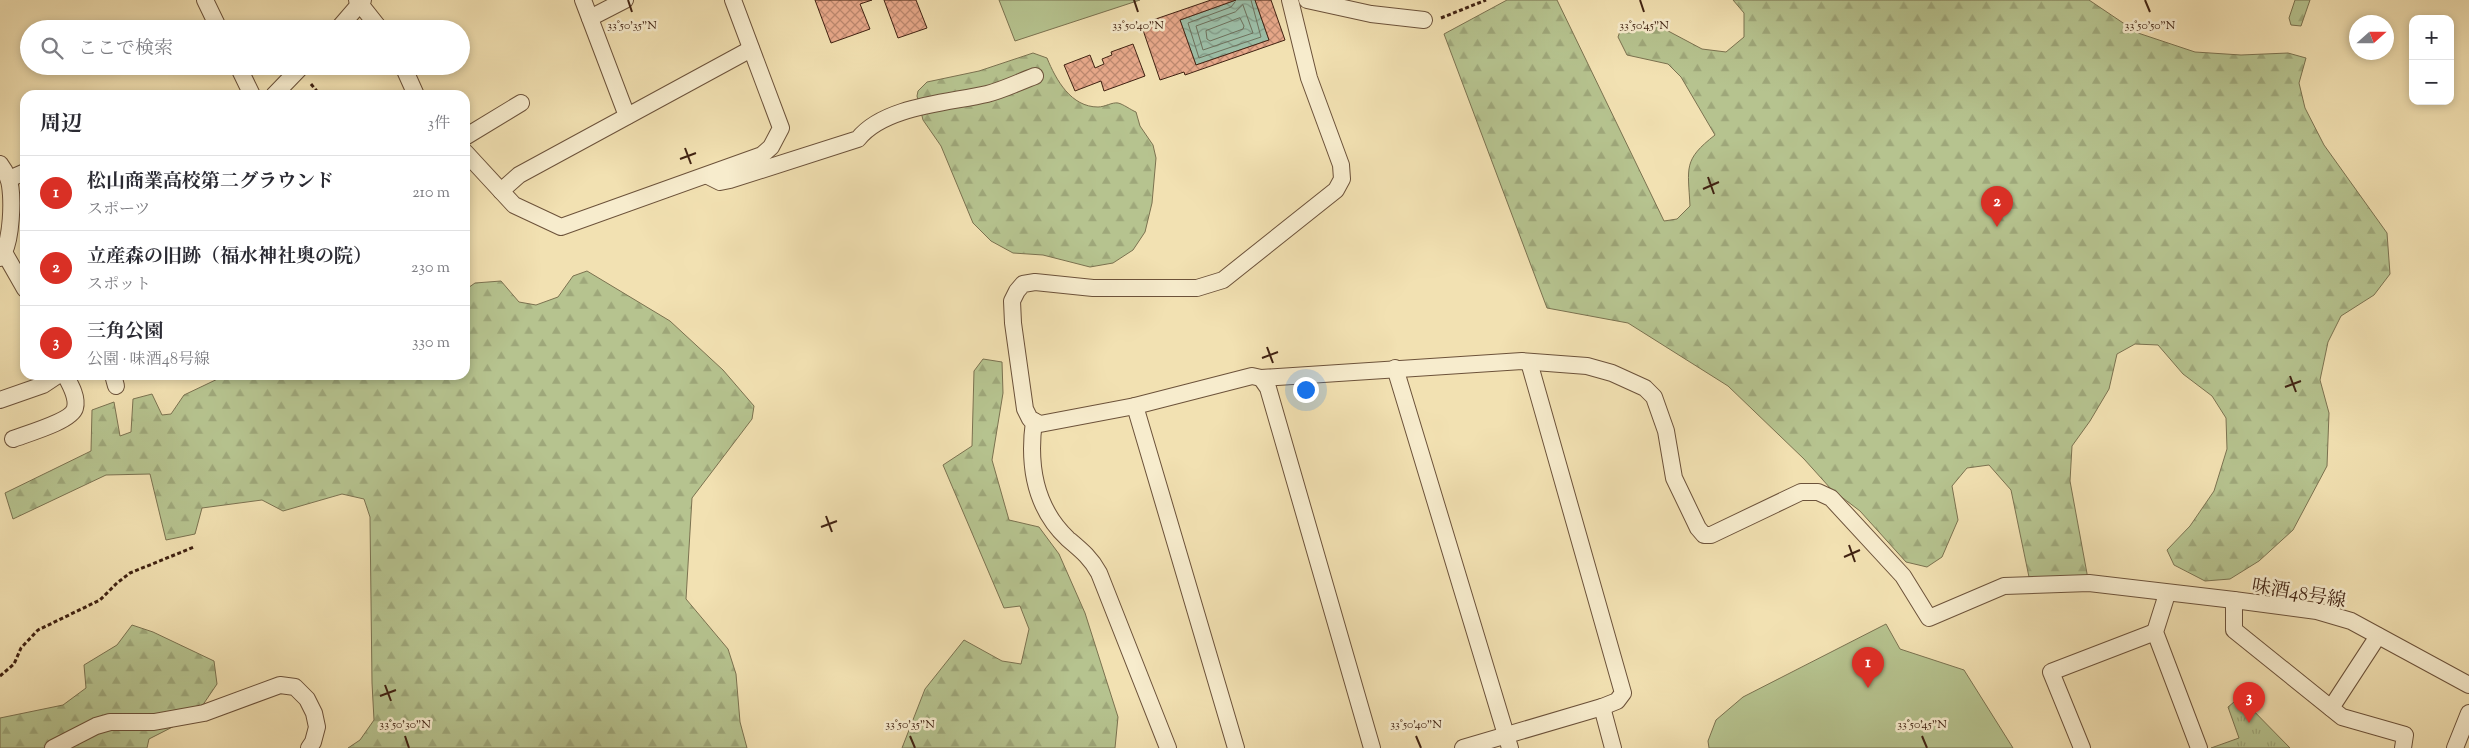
<!DOCTYPE html>
<html lang="ja">
<meta charset="utf-8">
<style>
:root{--surface:#fff;--page:#f2f2f3;--text:#2b2b33;--muted:#7c7c81;--line:#e1e1e2;--accent:#d93025}
body{margin:0;font-family:"Sorts Mill Goudy","Noto Serif JP",serif;background:var(--page);color:var(--text)}
.controls{position:absolute;right:15px;top:15px;display:grid;overflow:hidden;border-radius:10px;box-shadow:0 2px 8px #0003}
.controls button{width:45px;height:45px;display:grid;place-items:center;padding:0;border:0;border-bottom:1px solid var(--line);background:var(--surface);color:var(--text);font:25px sans-serif}
.compass{position:absolute;left:2349px;top:15px;width:45px;height:45px;border-radius:50%;background:var(--surface);box-shadow:0 2px 8px #0003;rotate:69deg}
.you{position:absolute;left:1305px;top:389px;width:18px;height:18px;margin:-12px;border:4px solid #fff;border-radius:50%;background:#1a73e8;box-shadow:0 0 0 8px #1a73e833}
.badge{display:grid;place-items:center;width:32px;height:32px;border-radius:50%;background:var(--accent);color:#fff;font-size:16px;font-weight:700}
.pin{position:absolute;translate:-50% -41px;filter:drop-shadow(0 1px 2px #0008)}
.pin::after{content:'';position:absolute;top:26px;width:18px;height:15px;background:inherit;clip-path:polygon(0 0,100% 0,50% 100%)}
.list{margin:0;padding:0;list-style:none}
h2{display:flex;justify-content:space-between;align-items:center;height:65px;margin:0;padding:0 20px;font-size:21px}
h2 small{font-size:16px;font-weight:400;color:var(--muted)}
.list li{display:grid;grid-template-columns:32px 1fr auto;gap:15px;align-items:center;box-sizing:border-box;height:75px;padding:0 20px;border-top:1px solid var(--line)}
.list b{display:block;font-size:19px;white-space:nowrap}
.list p{margin:0;font-size:16px;white-space:nowrap;color:var(--muted)}
.list em{font-size:16px;font-style:normal;color:var(--muted)}
.icon{flex:none;width:28px;height:28px;fill:none;stroke:currentColor;stroke-width:2;stroke-linecap:round;stroke-linejoin:round}
.map{position:relative;flex:none;width:2469px;height:748px;overflow:hidden}
.search{position:absolute;background:var(--surface);box-shadow:0 2px 8px #0003;left:20px;top:20px;width:450px;height:55px;display:flex;align-items:center;gap:12px;box-sizing:border-box;padding:0 18px;border-radius:28px;color:var(--muted);font-size:19px}
.panel{position:absolute;background:var(--surface);box-shadow:0 2px 8px #0003;left:20px;top:90px;width:450px;height:290px;border-radius:15px}
.map>svg:first-child{display:block}
.green{fill:#b6c38f;stroke:#7b7250}
.forest{fill:url(#forest-firs);stroke:#7b7250}
.park{fill:url(#park-tufts);stroke:#7b7250}
.water{fill:url(#water-waves);stroke:#77806b}
.lines{fill:none;stroke-linecap:round;stroke-linejoin:round}
.shore{stroke:#6e705c;stroke-width:1}
.building{fill:url(#building-cross-hatch);stroke:#402212}
.minor-casing{stroke:#6c523a;stroke-width:18}
.path{stroke:#402212;stroke-width:3;stroke-dasharray:4 2.5;stroke-linecap:butt}
.minor{stroke:#f7eccd;stroke-width:16}
.ticks{fill:none;stroke:#402212;stroke-width:2}
.labels{text-anchor:middle;stroke-width:5;stroke-linejoin:round;paint-order:stroke}
.street-label{font-size:19px;fill:#402212;stroke:#f7eccd}
.ticks-label{font-size:12px;text-anchor:middle;fill:#402212;stroke:#f7eccd;stroke-width:5;stroke-linejoin:round;paint-order:stroke}
</style>
<div class="map">
<svg width="2469" height="748" viewBox="0 0 2469 748">
<defs>
<pattern id="forest-firs" width="22" height="20" patternUnits="userSpaceOnUse" patternTransform="scale(1.25)"><rect width="22" height="20" fill="#b6c38f"/><path d="M5 1l3.5 6h-7zM16 11l3.5 6h-7z" fill="#9ea77a"/></pattern>
<pattern id="park-tufts" width="24" height="20" patternUnits="userSpaceOnUse" patternTransform="scale(1.25)"><rect width="24" height="20" fill="#b6c38f"/><path d="M3 7l-1-3M5 7V3M7 7l1-3M15 17l-1-3M17 17v-4M19 17l1-3" fill="none" stroke="#9ea77a"/></pattern>
<pattern id="water-waves" width="16" height="10" patternUnits="userSpaceOnUse" patternTransform="scale(1.25)"><rect width="16" height="10" fill="#9cbea7"/><path d="M0 5q4-4 8 0t8 0" fill="none" stroke="#819a87"/></pattern>
<pattern id="building-cross-hatch" width="8" height="8" patternUnits="userSpaceOnUse" patternTransform="scale(1.25)"><rect width="8" height="8" fill="#e8a98b"/><path d="M0 0l8 8M0 8l8-8" fill="none" stroke="#bd8970"/></pattern>
</defs>
<rect width="100%" height="100%" fill="#f2e1b2"/>
<filter id="stains"><feTurbulence type="fractalNoise" baseFrequency=".004" numOctaves="4"/><feColorMatrix values="0 0 0 0 .2 0 0 0 0 .09 0 0 0 0 .02 0 0 0 .5 -.17"/></filter>
<radialGradient id="worn" r=".72"><stop offset=".6" stop-color="#630" stop-opacity="0"/><stop offset="1" stop-color="#630" stop-opacity=".3"/></radialGradient>
<g class="green">
<path d="M999,0H1140L1015,41Z"/>
<path d="M1886,624L1900,649L1964,670L2013,748H1709L1708,741L1716,720L1743,697Z"/>
</g>
<g class="forest">
<path d="M1507,0H1557L1664,221L1677,219L1690,206C1688,167 1683,160 1715,135L1681,77L1668,64L1627,55L1618,37L1623,23L1655,24L1702,49L1726,52L1744,37V13L1733,0H2089L2138,33L2195,52L2241,55L2288,53L2306,58L2299,83L2305,108L2324,145L2387,233L2390,274L2374,295L2341,316L2328,342L2320,380L2329,413L2327,466L2293,530L2259,561L2230,579L2205,581L2174,565L2167,550L2190,526L2214,491L2227,449L2226,418L2212,396L2183,374L2158,345L2135,344L2117,354L2109,389L2090,421L2072,446L2070,481L2088,579L2029,577L2011,490L1989,465L1967,468L1952,486L1958,520L1942,557L1927,567L1906,562L1860,511L1831,489L1804,459L1728,386L1628,323L1547,308L1444,34Z"/>
<path d="M2295,0H2310L2301,26L2291,25L2289,18Z"/>
<path d="M1033,53L1047,58C1056,80 1071,107 1098,107C1105,107 1112,102 1118,103C1123,104 1131,110 1136,112L1140,126L1153,145L1156,158L1152,203L1145,232L1133,250L1113,263L1090,267L1043,255L1013,253L991,241L973,223L941,146L923,120L917,96L918,91L927,82L979,71Z"/>
<path d="M587,271L670,321L723,370L754,406L752,419L692,498L686,599L728,649L736,674L740,722L747,748H348L360,740L374,720L372,683L370,517L364,499L342,494L283,511L262,500L202,508L195,534L166,540L150,474L106,475L13,519L5,493L91,451L92,410L114,402L120,436L131,432L133,399L152,394L162,415L171,414L184,395L226,375H465V290L475,283L501,281L519,302L536,305L558,297L573,276Z"/>
<path d="M983,359L1002,362L1003,393L992,460L1009,520L1039,527L1059,554L1085,613L1118,717L1115,748H902L925,689L964,640L1002,661L1021,664L1029,629L1020,606L1004,608L943,465L972,446L974,371Z"/>
<path d="M132,625L153,632L214,661L217,684L196,715L149,739L147,748H0V718L63,705L86,688L84,665L117,645Z"/>
</g>
<path class="park" d="M2240,697L2290,748H2211L2239,738L2228,707Z"/>
<path class="water" d="M1236,0H1255L1269,40L1196,65L1180,20Z"/>
<g class="lines">
<g class="shore">
<path d="M1235,2L1231,7L1188,23L1199,58L1261,37L1251,0"/>
<path d="M1243,5L1253,33L1203,50L1196,26L1235,12Z"/>
<path d="M1240,18L1244,26L1243,29L1210,41L1207,39L1206,31Z"/>
</g>
</g>
<g class="building">
<path d="M815,0H872L860,4L870,29L831,43Z"/>
<path d="M884,0H916L927,28L898,38Z"/>
<path d="M1211,0H1236L1180,20L1196,65L1269,40L1255,0H1271L1285,40L1185,75L1184,72L1160,80L1143,30L1149,28L1147,22Z"/>
<path d="M1133,44L1145,76L1104,91L1101,81L1075,91L1064,65L1090,55L1095,68L1104,64L1102,59L1112,55L1111,52Z"/>
</g>
<g class="lines">
<defs>
<g id="minor">
<path d="M205,0L219,29"/>
<path d="M357,0L380,29"/>
<path d="M583,0L627,116"/>
<path d="M1290,0L1309,78L1341,165L1342,179L1336,190L1223,280L1197,288H1093L1035,282L1023,284L1017,291L1012,301L1013,323L1025,409L1030,419L1040,424L1135,406L1252,376L1261,378L1522,361L1587,366L1612,373L1645,388L1654,397L1666,431L1674,478L1698,528L1704,535H1711L1801,492H1818L1831,498L1903,576L1929,618L2004,586L2089,583L2234,600L2317,611L2351,621L2469,685"/>
<path d="M1307,0L1371,14L1424,20"/>
<path d="M590,18L625,0"/>
<path d="M338,29L363,0"/>
<path d="M238,66L252,95"/>
<path d="M403,66L416,95"/>
<path d="M274,95L302,66"/>
<path d="M465,137L521,103"/>
<path d="M465,152L514,205L561,227L762,155L771,147L781,128L733,0"/>
<path d="M0,164C3,168 6,173 8,178C14,192 12,247 0,258"/>
<path d="M708,176L720,182L730,180L858,139C884,106 948,103 987,94C1003,90 1019,82 1035,76"/>
<path d="M9,179L25,172"/>
<path d="M501,191L519,175L751,49"/>
<path d="M5,254L25,289"/>
<path d="M1395,368L1510,748"/>
<path d="M113,375L116,386"/>
<path d="M1261,378L1268,388L1372,748"/>
<path d="M0,400L43,385L58,375"/>
<path d="M1135,406L1236,748"/>
<path d="M1034,421C1028,465 1035,508 1068,539C1081,550 1091,558 1099,573L1168,748"/>
<path d="M13,439C26,434 72,421 75,408C78,397 70,384 65,375"/>
<path d="M2167,594L2155,632L2199,748"/>
<path d="M2234,600V630L2342,717L2405,735L2403,748"/>
<path d="M1602,707L1613,748"/>
<path d="M2331,708L2378,636"/>
<path d="M53,748L96,726L110,722H154L204,713L280,685L295,687L307,699L314,713L317,727L313,742L309,748"/>
<path d="M1463,748L1602,707L1617,701L1623,693L1529,362"/>
<path d="M2082,748L2051,672L2155,632"/>
<path d="M2455,748L2469,713"/>
</g>
</defs>
<use href="#minor" class="minor-casing"/>
<g class="path">
<path d="M1441,18L1486,0"/>
<path d="M311,84L320,95"/>
<path d="M0,676L14,664L21,648L38,630L100,600L117,583L130,573L194,547"/>
</g>
<use href="#minor" class="minor"/>
</g>
<path class="ticks" d="M628,0L632,12M1134,0L1138,12M1640,0L1644,12M2145,0L2150,12M685,148L691,164M680,159L696,153M1708,177L1714,194M1703,189L1719,182M1267,347L1273,363M1262,358L1278,352M2290,376L2296,392M2285,387L2301,381M826,516L832,532M821,527L837,521M1849,545L1855,562M1844,557L1860,550M385,685L391,701M380,696L396,690M405,736L409,748M910,736L915,748M1416,736L1421,748M1922,736L1927,748"/>
<g class="labels">
<g class="street-label">
<text transform="translate(2299 592) rotate(10)" y="7">味酒48号線</text>
</g>
</g>
<g class="ticks-label">
<text x="632" y="29">33°50'35"N</text>
<text x="1138" y="29">33°50'40"N</text>
<text x="1644" y="29">33°50'45"N</text>
<text x="2150" y="29">33°50'50"N</text>
<text x="405" y="728">33°50'30"N</text>
<text x="910" y="728">33°50'35"N</text>
<text x="1416" y="728">33°50'40"N</text>
<text x="1922" y="728">33°50'45"N</text>
</g>
<rect width="100%" height="100%" filter="url(#stains)"/>
<rect width="100%" height="100%" fill="url(#worn)"/>
</svg>
<div class="controls">
<button>+</button>
<button>−</button>
</div>
<svg class="compass" viewBox="-18 -18 36 36"><path d="M0-13l5 13h-10z" fill="#e53935"/><path d="M0 13l5-13h-10z" fill="#7c7c81"/></svg>
<div class="you"></div>
<div class="pin badge" style="left:1868px;top:688px">1</div>
<div class="pin badge" style="left:1997px;top:227px">2</div>
<div class="pin badge" style="left:2249px;top:723px">3</div>
<div class="search"><svg class="icon" aria-label="search" viewBox="0 0 24 24"><circle cx="10" cy="10" r="6"/><path d="M15 15l6 6"/></svg>ここで検索</div>
<section class="panel">
<h2>周辺<small>3件</small></h2>
<ul class="list">
<li><span class="badge">1</span><div><b>松山商業高校第二グラウンド</b><p>スポーツ</p></div><em>210 m</em></li>
<li><span class="badge">2</span><div><b>立産森の旧跡（福水神社奥の院）</b><p>スポット</p></div><em>230 m</em></li>
<li><span class="badge">3</span><div><b>三角公園</b><p>公園 · 味酒48号線</p></div><em>330 m</em></li>
</ul>
</section>
</div>
